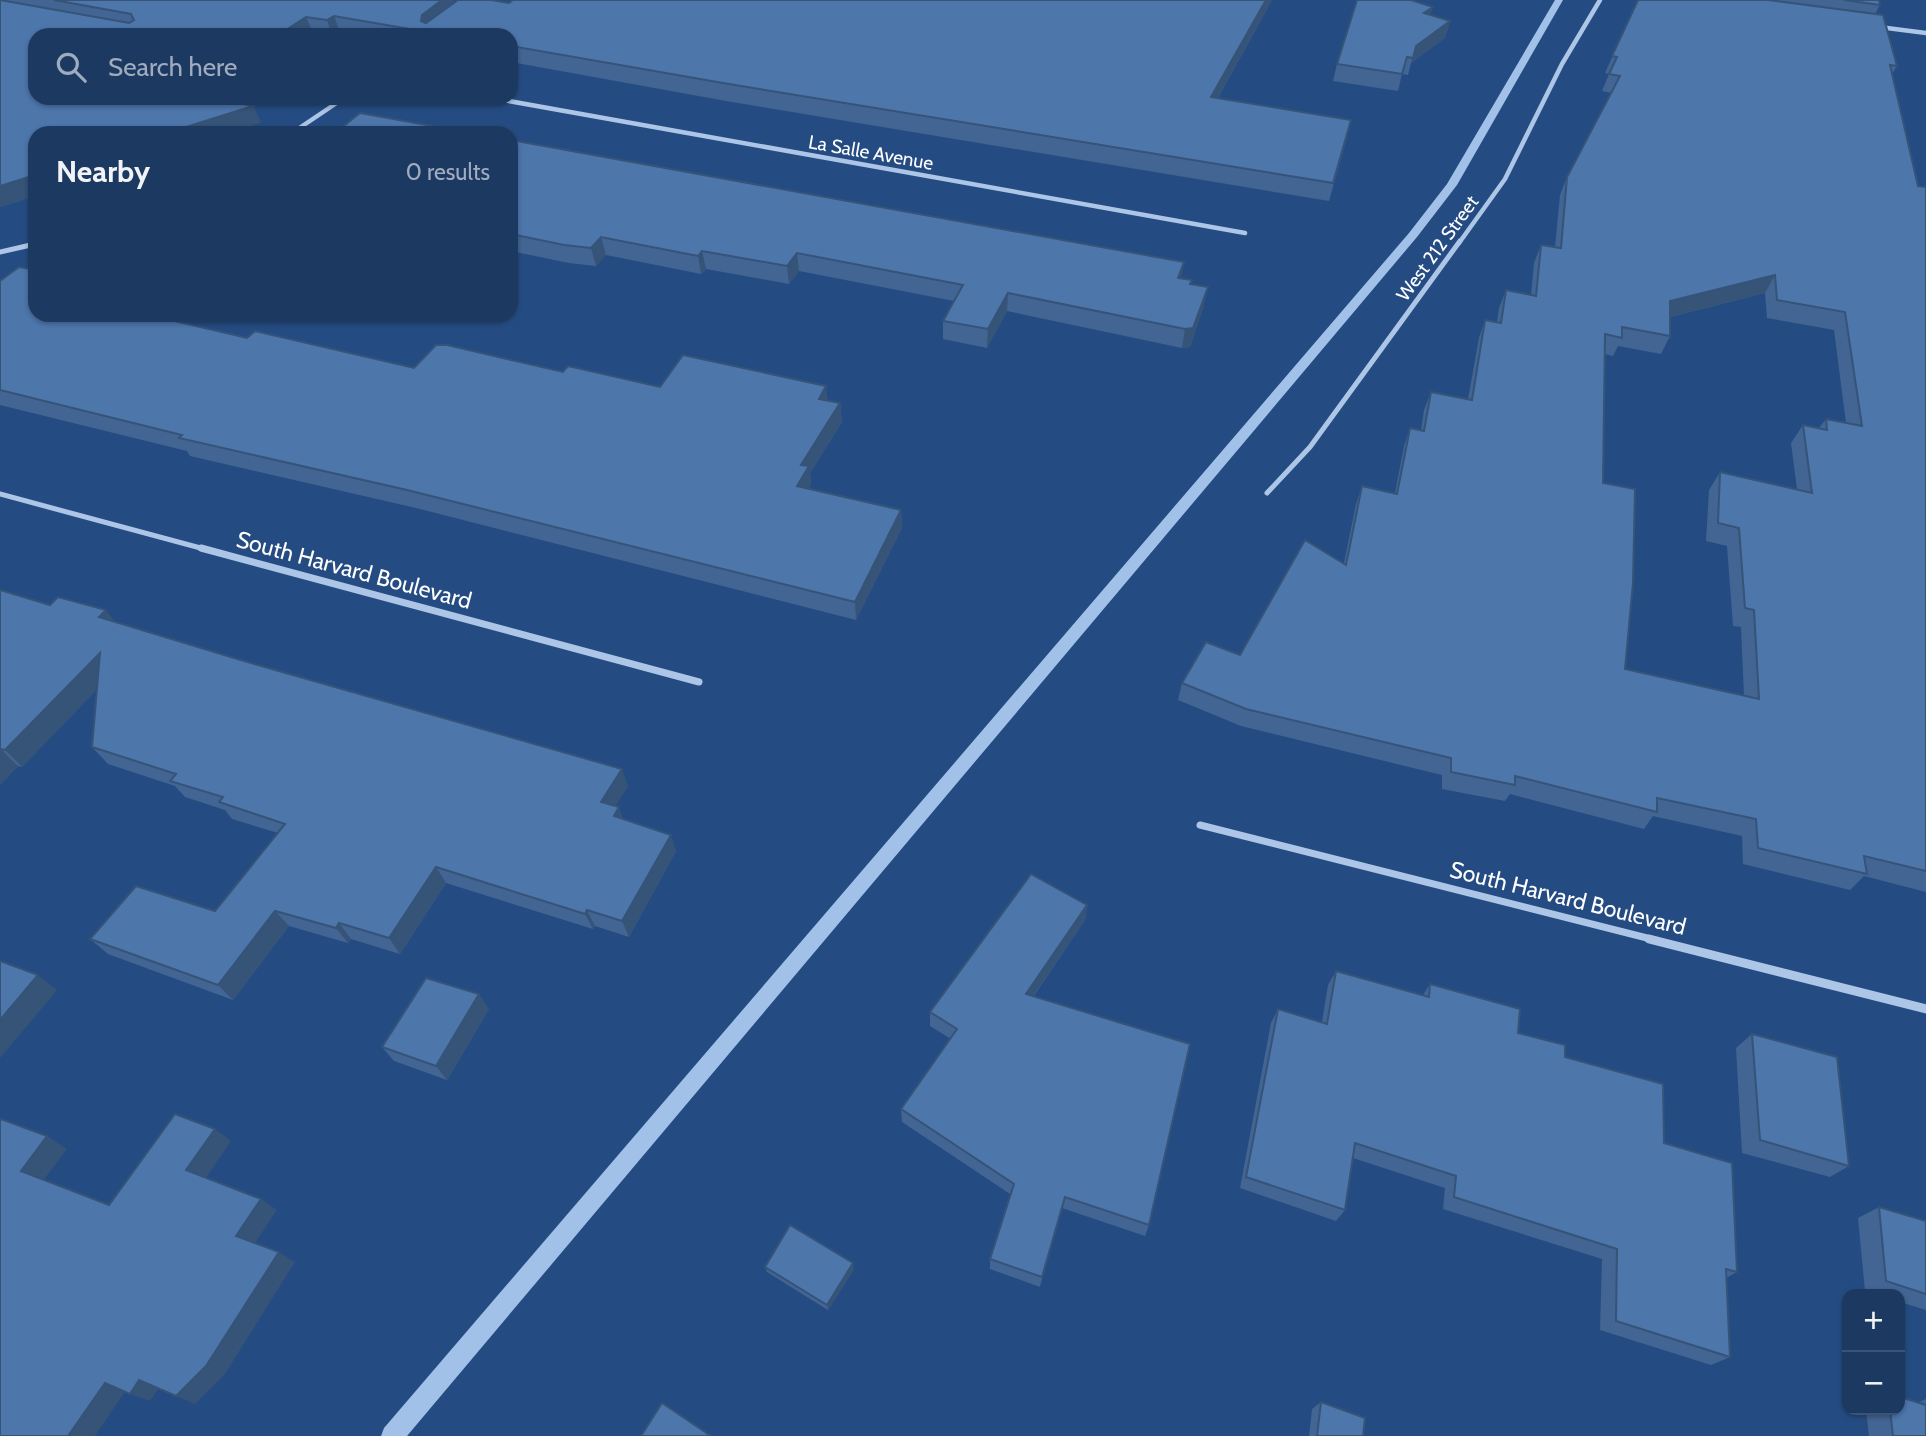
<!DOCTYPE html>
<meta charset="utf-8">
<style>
:root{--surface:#1c3962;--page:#254068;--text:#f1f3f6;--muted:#a0acbe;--line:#3a5377}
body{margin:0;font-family:Cabin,sans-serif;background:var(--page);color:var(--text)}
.controls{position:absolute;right:21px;bottom:21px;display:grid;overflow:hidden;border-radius:14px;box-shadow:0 2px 5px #0004}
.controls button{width:63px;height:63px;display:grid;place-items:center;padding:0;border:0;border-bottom:2px solid var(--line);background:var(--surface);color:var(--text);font:35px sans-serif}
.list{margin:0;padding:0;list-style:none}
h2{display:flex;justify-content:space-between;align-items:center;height:91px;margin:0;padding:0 28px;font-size:30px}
h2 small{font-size:23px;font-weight:400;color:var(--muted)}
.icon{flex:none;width:38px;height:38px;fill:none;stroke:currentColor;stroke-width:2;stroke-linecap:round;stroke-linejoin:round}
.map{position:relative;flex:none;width:1926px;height:1436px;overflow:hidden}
.search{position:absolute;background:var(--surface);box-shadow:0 2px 5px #0004;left:28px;top:28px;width:490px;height:77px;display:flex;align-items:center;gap:18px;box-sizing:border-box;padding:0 24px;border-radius:21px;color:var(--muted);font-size:26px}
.panel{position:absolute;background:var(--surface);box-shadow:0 2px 5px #0004;left:28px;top:126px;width:490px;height:196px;border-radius:21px}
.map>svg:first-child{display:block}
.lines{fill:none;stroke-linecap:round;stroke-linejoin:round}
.stream{fill:#a2c1e8;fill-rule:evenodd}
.minor-far3{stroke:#adc6e7;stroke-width:4.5}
.minor-far2{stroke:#adc6e7;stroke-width:5}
.minor-far1{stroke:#adc6e7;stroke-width:7}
.minor{stroke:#adc6e7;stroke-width:9}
.wall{fill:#426593;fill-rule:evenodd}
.shaded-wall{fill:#365378}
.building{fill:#4d76ab;stroke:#365378;stroke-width:2;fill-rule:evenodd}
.labels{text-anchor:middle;stroke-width:5;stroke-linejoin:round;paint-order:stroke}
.far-street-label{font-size:19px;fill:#fff;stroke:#254c82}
.street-label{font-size:23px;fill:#fff;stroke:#254c82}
</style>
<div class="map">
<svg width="1926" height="1436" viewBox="0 0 1926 1436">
<rect width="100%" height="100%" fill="#254c82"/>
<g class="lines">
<path class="stream" d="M1555,0H1563L1457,185L1417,237L407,1436H381L384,1428L1409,233L1447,184Z"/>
<g class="minor-far3">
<path d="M1879,27L1926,33"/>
<path d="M492,98L1245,233"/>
<path d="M292,133L344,98"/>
<path d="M1459,243L1505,179L1562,64L1600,0"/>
</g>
<g class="minor-far2">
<path d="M0,252L35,244"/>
<path d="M1267,493L1310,447L1460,241"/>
<path d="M0,494L208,550"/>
</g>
<g class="minor-far1">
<path d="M201,548L699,682"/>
<path d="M1200,825L1655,940"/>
</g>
<path class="minor" d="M1649,939L1926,1009"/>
</g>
<g class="wall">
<path d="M0,0H453L454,3H509L513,0H1272L1218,98L1347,137L1329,201L726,101L511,62V35H356L340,32L336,35H321L313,33L35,98L253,106L261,123L35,133V196L0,207Z"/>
<path d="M1638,0H1879L1880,5L1875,14L1897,66L1892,74L1918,186L1926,187V892L1864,876L1850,890L1743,864L1742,836L1653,816L1644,829L1510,794L1505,801L1442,789V775L1241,726L1178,700L1182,683L1240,655L1344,563L1356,504L1362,486L1395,493L1404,446L1410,428L1421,430L1424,410L1431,392L1468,399L1479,338L1485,320L1497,322L1499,308L1506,290L1531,295L1534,263L1541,245L1555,247L1560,195L1567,177L1612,93L1602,91L1609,74L1605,73ZM1765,293L1767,318L1834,330L1846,423L1826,419L1819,428L1803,425L1791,443L1797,489L1720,472L1709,490L1706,541L1727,546L1733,626L1741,627L1744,696L1625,669L1603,483L1605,354L1613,356L1618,346L1661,354L1670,336V317Z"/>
<path d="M1431,15L1450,21L1445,38L1411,63L1408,75L1402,74L1398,91L1333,81L1337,64Z"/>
<path d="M511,140L1181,278L1191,284L1204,305L1190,347L1182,348L1007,311L987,348L943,339V321L954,301L799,271L789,284L706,269L701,274L606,255L596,266L569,263L511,251Z"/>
<path d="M0,281L247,338L414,368L563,372L660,387L828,401L840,403L842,422L810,473L811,485L809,488L901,510L902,528L856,620L416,508L190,456L187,451L0,405Z"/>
<path d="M0,590L50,605L115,622L628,786L615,806L623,819L676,851L629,937L595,926L593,929L446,883L400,954L351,939L348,943L289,926L233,1000L108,954L90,939L215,911L278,833L232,819L225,810L185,797L175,786L108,764L92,747L97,689L22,767L18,766L0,785Z"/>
<path d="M1087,905L1085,920L1033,997L1149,1225L1145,1236L1062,1208L1040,1287L990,1269V1259L1010,1194L902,1122L901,1109L951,1039L930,1026V1012Z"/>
<path d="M1336,971L1423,995L1430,984L1565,1057L1664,1143L1737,1272L1726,1278L1730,1357L1711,1365L1600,1330L1602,1259L1443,1209L1445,1188L1353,1158L1345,1210L1336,1221L1240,1188L1271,1023L1278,1009L1322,1022L1328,985Z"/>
<path d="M489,1009L447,1080L394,1061L382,1047Z"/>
<path d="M1752,1034L1849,1166L1830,1177L1742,1153L1736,1048Z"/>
<path d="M1879,1207L1926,1221V1310L1900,1302V1294H1875L1865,1291L1858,1218Z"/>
<path d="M765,1267L854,1269L828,1310L767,1272Z"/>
<path d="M1926,1399V1436H1869L1866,1410H1900Z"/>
<path d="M1321,1402L1363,1436H1309L1312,1409Z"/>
</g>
<g class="shaded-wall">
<path d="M442,0H453L456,10L428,32L421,21L422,15Z"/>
<path d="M1266,0H1272L1209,114L1211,97Z"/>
<path d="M1433,7L1428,23L1424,13Z"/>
<path d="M334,16L340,32L336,35H332L327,20Z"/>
<path d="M306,17L313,33L310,35H278Z"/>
<path d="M1450,21L1445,38L1411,63L1416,46Z"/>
<path d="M253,106L261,123L229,133H167Z"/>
<path d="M35,175V196L0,207V186Z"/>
<path d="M601,237L606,255L596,266L591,248Z"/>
<path d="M702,251L706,269L701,274L698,256Z"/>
<path d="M797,253L799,271L789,284L787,266Z"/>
<path d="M1184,262L1181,280L1178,278Z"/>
<path d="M1775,275L1765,293L1661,319L1670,301Z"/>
<path d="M1208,287L1204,305L1190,347L1182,348L1185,329Z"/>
<path d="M1008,293L1007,311L987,348L988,329Z"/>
<path d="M826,386L828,404L819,399Z"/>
<path d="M840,403L842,422L810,473L811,485L800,504L797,486L801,465Z"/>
<path d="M901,510L902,528L856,620L855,602Z"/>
<path d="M106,610L120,628L99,617Z"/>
<path d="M100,653L115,671L22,767L5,750Z"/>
<path d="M1,749L18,766L0,785V750Z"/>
<path d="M622,769L628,786L608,818L601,802Z"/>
<path d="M619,807L625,824L614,816Z"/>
<path d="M671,835L676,851L629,937L622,921Z"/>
<path d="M436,867L446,883L400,954L389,938Z"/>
<path d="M1087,905L1085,920L1024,1009L1026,994Z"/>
<path d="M587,910L595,926L593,929L585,914Z"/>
<path d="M275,911L289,926L233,1000L218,985Z"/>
<path d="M339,923L351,939L348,943L336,928Z"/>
<path d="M38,975L57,990L0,1058V1020Z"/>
<path d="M479,994L489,1009L447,1080L436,1066Z"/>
<path d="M215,1129L231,1141L203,1182L186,1170Z"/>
<path d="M47,1136L67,1149L42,1182L21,1171Z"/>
<path d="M1065,1197L1062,1208L1040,1287L1042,1277Z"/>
<path d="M261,1199L277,1210L253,1246L236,1236Z"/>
<path d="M279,1252L295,1262L225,1374L195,1404L176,1396Z"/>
<path d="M853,1263L854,1269L828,1310L827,1305Z"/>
<path d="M139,1380L159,1388L150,1401L130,1394Z"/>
<path d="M105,1383L126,1390L95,1436H68Z"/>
</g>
<g class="building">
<path d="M0,0L129,23L134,20L131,14L54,0H442L422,15L421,21L426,23L458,0H491L509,3L513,0H1266L1211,97L1351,120L1333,183L723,83L511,46V35H445L334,16L327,20L306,17L278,35H35V98H215L253,106L167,133H35V175L0,186Z"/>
<path d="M1357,0H1411L1433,7L1424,13L1450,21L1416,46L1413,58L1407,57L1402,74L1337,64Z"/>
<path d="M1638,0H1768L1883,15L1897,66L1890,65L1918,186L1926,187V871L1864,856L1867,874L1758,848L1756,819L1657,798V812L1515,776V785L1451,772V758L1246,709L1182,683L1206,642L1240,655L1305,540L1346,565L1362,486L1397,494L1410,428L1424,431L1431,392L1472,400L1485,320L1501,323L1506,290L1536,296L1541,245L1561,248L1567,177L1620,76L1609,74L1617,57L1612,56ZM1775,275L1777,300L1845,312L1862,426L1826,419L1827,430L1803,425L1812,493L1720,472L1718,523L1739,528L1745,608L1754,610L1759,699L1625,669L1633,583L1635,489L1603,483L1605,334L1622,338V327L1670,336V301Z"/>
<path d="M1844,0H1879L1880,5Z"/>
<path d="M360,113L471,133H335Z"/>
<path d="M511,140L1184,262L1178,278L1192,280L1190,284L1208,287L1193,328L1185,329L1008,293L988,329L943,321L963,285L797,253L787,266L702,251L698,256L601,237L591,248L564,245L511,234Z"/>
<path d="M19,267L35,270V315H149L247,338L255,331L414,368L436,345H447L563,372L568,366L660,387L683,355L826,386L819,399L840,403L801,465L809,466L797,486L901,510L855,602L407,490L179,438L182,435L0,390V281Z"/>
<path d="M0,590L50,605L58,597L106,610L99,617L244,661L622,769L601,802L619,807L614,816L671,835L622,921L587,910L585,914L436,867L389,938L339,923L336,928L275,911L218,985L90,939L136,886L215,911L285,824L219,802L223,797L170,781L176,774L92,747L100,653L5,750L1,749L0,750Z"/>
<path d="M1031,874L1087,905L1026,994L1190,1044L1149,1225L1065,1197L1042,1277L990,1259L1014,1184L901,1109L957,1029L930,1012Z"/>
<path d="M0,961L38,975L0,1020Z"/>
<path d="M1336,971L1429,997L1430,984L1520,1009L1518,1033L1565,1045V1057L1663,1084L1664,1143L1732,1163L1737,1272L1726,1269L1730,1357L1616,1321L1617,1249L1454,1197L1456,1176L1355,1143L1345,1210L1246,1177L1278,1009L1327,1024Z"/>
<path d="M426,978L479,994L436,1066L382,1047Z"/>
<path d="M1752,1034L1837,1057L1849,1166L1760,1140Z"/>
<path d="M175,1114L215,1129L186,1170L261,1199L236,1236L279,1252L206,1366L176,1396L139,1380L130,1394L105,1383L68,1436H0V1121L1,1119L47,1136L21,1171L109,1205Z"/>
<path d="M1879,1207L1926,1221V1294L1886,1281Z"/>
<path d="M790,1225L853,1263L827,1305L765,1267Z"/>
<path d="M1900,1397L1926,1405V1436H1893L1890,1410H1900Z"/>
<path d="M1321,1402L1365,1418L1363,1436H1317Z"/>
<path d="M662,1403L711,1436H641Z"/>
</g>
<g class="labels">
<g class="far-street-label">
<text transform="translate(871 152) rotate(10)" y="7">La Salle Avenue</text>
<text transform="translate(1437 248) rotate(-54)" y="7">West 212 Street</text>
</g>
<g class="street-label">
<text transform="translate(354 570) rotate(15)" y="8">South Harvard Boulevard</text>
<text transform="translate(1568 898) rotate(14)" y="8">South Harvard Boulevard</text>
</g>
</g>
</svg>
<div class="controls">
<button>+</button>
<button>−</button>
</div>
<div class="search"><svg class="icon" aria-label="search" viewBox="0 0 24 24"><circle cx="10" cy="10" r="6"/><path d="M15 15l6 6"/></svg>Search here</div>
<section class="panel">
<h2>Nearby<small>0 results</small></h2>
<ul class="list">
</ul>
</section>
</div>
